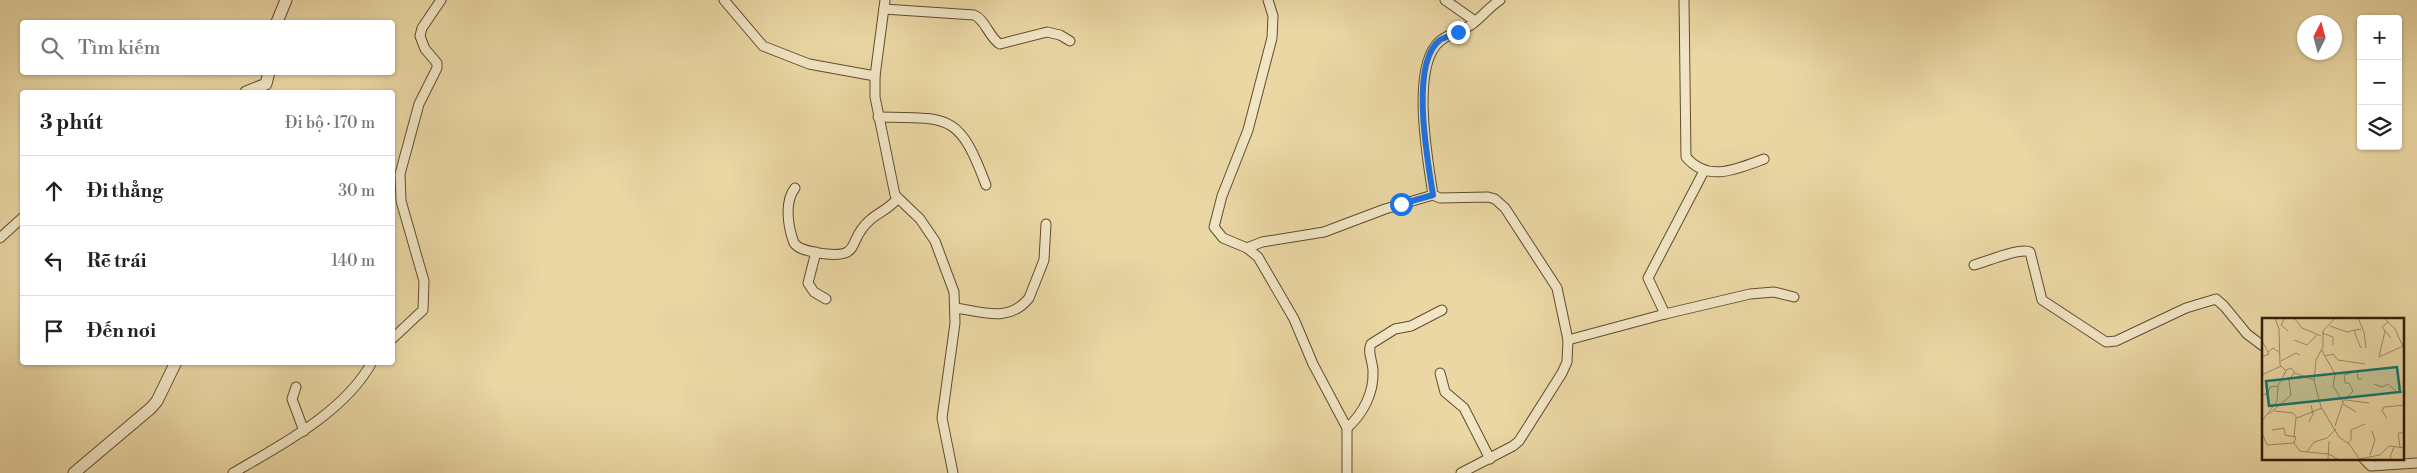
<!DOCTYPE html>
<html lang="vi">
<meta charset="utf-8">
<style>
:root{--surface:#fff;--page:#f6f6f6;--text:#222;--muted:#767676;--line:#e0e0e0}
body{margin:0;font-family:"Libre Bodoni",serif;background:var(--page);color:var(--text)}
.controls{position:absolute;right:15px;top:15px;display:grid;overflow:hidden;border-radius:5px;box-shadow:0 1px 4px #0004}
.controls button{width:45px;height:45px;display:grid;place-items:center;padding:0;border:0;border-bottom:1px solid var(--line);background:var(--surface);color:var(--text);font:25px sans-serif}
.compass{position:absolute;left:2297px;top:15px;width:45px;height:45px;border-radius:50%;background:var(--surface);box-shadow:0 1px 4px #0004;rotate:6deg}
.stop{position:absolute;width:15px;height:15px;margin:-11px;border:4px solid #1a73e8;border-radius:50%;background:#fff}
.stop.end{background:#1a73e8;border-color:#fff;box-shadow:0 1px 5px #0008}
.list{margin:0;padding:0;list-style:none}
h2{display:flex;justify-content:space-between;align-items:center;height:65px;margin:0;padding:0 20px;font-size:21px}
h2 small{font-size:16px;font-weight:400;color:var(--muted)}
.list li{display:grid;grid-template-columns:32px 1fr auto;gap:15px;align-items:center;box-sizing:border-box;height:70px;padding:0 20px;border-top:1px solid var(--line)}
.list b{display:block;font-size:19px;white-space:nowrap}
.list em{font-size:16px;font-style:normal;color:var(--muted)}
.icon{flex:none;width:28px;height:28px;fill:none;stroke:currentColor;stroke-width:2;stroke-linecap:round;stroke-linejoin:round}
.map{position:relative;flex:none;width:2417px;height:473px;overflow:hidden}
.search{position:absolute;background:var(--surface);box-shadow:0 1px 4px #0004;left:20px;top:20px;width:375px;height:55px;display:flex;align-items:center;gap:12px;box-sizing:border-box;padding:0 18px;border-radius:5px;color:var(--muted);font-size:19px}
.panel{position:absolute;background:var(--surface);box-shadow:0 1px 4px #0004;left:20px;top:90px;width:375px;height:275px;border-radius:5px}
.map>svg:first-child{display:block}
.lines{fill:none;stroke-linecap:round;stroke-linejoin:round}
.minor-casing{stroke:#604c2e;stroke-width:11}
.tertiary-casing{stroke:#604c2e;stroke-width:13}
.minor{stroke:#f1e5c4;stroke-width:9}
.tertiary{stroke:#f1e5c4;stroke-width:11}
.route{stroke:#1a73e8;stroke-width:6}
.inset-road{fill:none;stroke:#a08d65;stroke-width:1}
.view{fill:#0f766e;fill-opacity:0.15;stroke:#0f766e;stroke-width:2.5}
.inset-edge{fill:none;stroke:#321d07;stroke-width:2.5}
</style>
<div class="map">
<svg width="2417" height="473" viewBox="0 0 2417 473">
<rect width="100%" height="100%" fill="#ead7a4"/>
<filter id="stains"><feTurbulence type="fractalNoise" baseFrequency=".004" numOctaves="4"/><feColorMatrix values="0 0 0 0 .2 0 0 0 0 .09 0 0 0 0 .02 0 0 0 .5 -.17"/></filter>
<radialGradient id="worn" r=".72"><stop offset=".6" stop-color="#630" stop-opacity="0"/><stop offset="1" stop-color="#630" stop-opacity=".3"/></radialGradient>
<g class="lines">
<defs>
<g id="minor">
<path d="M724,0L763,46L809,64L875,76"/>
<path d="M885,0L875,76V97L895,195L920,219L935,241L954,292L955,323L942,418L953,473"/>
<path d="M1268,0L1273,16L1272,38L1248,130L1222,196L1214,227L1223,238L1247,248L1258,257L1294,319L1313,364L1347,428V473"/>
<path d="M1445,0L1475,21"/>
<path d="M1684,0L1686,157C1708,183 1737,169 1764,159"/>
<path d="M884,9L974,15C986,20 989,38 1000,44L1047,32L1060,35L1070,41"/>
<path d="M878,117C950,118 959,113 986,185"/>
<path d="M795,188C784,202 788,227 794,243C799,250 810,251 818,253C865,260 845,241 870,220C879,212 889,209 897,199"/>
<path d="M0,238L22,218"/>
<path d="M1247,248L1262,242L1324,232L1385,209L1433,195"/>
<path d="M816,252L808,283L814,292L826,299"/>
<path d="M1974,265C1986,262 2020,247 2030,252L2042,300L2106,342L2116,341L2186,308L2216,299L2224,306L2247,334L2263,346"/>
<path d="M956,308C983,312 1009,323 1029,298L1044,260L1046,224"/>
<path d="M1665,314L1648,278L1704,171"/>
<path d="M392,339L423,310L424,281L401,201L400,174L419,104L437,68V63L425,49L420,36L422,28L441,0"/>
<path d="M1568,340L1665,314L1750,294L1774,292L1794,297"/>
<path d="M1440,373L1445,392L1464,408L1490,459"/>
<path d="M296,387L292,399L304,431"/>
<path d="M1347,428C1363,414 1374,393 1373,371C1373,362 1367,352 1371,344L1395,329L1411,326L1442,310"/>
<path d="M2364,459L2371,466L2417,463"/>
<path d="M233,473C281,445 345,412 372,362"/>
<path d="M1461,473L1513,446L1519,441L1562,373L1567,362L1568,340L1557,288L1505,208L1495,199L1488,197L1440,198L1433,195C1428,161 1410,66 1440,41C1448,34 1461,31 1471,25C1481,18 1489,7 1500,0"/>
</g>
<g id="tertiary">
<path d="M277,22L286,0"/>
<path d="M246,92L266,84L269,72"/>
<path d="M74,473L151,408L157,401L176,362"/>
</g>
</defs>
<use href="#minor" class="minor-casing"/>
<use href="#tertiary" class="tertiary-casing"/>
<use href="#minor" class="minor"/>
<use href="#tertiary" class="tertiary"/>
</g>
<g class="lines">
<path class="route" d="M1401,204L1433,195C1428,162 1409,63 1440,40C1445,37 1453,35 1458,32"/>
</g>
<g transform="translate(2262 318)">
<rect width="142" height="142" fill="#ead7a4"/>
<path class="inset-road" d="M23,0L19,7L26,13M32,0L40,10L59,18M73,0L61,13V29L54,42L52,63L59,89L77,119L87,126L98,142M96,0L102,14L104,30M122,0L133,11L143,33M126,4L120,9L129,20M68,8L85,14L93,12M99,11L93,12V16L99,30M123,13L117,39L141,28M60,15L71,19V27M32,22L45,27L55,17M0,23L7,36L0,39M60,32L63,38L71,36L76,42L103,46M6,34L11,30L18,35M63,38L73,56L71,68L81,84M19,43L34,35L38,37M24,52L29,50L33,55L52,62M0,57L19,48M112,66L120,69L126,66L135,74H143M1,77L6,75L8,69L16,68M84,82L107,85M81,86L94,94M12,93L31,95L35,100L60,90M7,96L29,77L27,62L32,55M125,100L120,93L122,89L143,87M0,103L15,83L16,68L24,53L18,47L17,11L13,0M47,104L51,96L49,87M73,108L81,84L91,73L87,65H83L82,57L95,53L96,61H100M74,111L65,120L52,124L45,134L67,136L77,142M10,112L22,110L23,117L34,119L32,125L38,133L45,134M0,115L5,127L32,125M32,119L34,100M86,125L89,122V112L103,106M138,129L136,115H142M108,137L113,122L110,113M97,141L118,137L127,128L143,130M66,142L67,123M131,142L128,139L132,129"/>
<path class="view" d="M135,49L138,74L7,88L4,63Z"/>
<rect width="142" height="142" class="inset-edge"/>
</g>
<rect width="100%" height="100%" filter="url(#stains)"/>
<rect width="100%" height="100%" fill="url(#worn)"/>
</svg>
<div class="controls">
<button>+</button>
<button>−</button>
<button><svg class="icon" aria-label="layers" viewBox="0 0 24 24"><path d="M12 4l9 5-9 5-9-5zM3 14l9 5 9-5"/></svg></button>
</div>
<svg class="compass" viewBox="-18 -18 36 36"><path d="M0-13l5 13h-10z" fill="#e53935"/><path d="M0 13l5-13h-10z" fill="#767676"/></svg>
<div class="stop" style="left:1401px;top:204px"></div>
<div class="stop end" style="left:1458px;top:32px"></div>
<div class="search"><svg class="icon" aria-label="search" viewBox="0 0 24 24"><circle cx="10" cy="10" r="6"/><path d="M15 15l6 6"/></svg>Tìm kiếm</div>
<section class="panel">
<h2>3 phút<small>Đi bộ · 170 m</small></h2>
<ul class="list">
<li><svg class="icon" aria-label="ahead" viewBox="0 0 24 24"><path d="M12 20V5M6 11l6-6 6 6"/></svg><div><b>Đi thẳng</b></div><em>30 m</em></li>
<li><svg class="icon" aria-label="left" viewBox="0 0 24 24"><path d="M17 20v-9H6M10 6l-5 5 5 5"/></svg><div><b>Rẽ trái</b></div><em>140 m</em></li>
<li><svg class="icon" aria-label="arrive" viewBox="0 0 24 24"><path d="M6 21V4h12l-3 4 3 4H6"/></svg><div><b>Đến nơi</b></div></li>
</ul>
</section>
</div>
